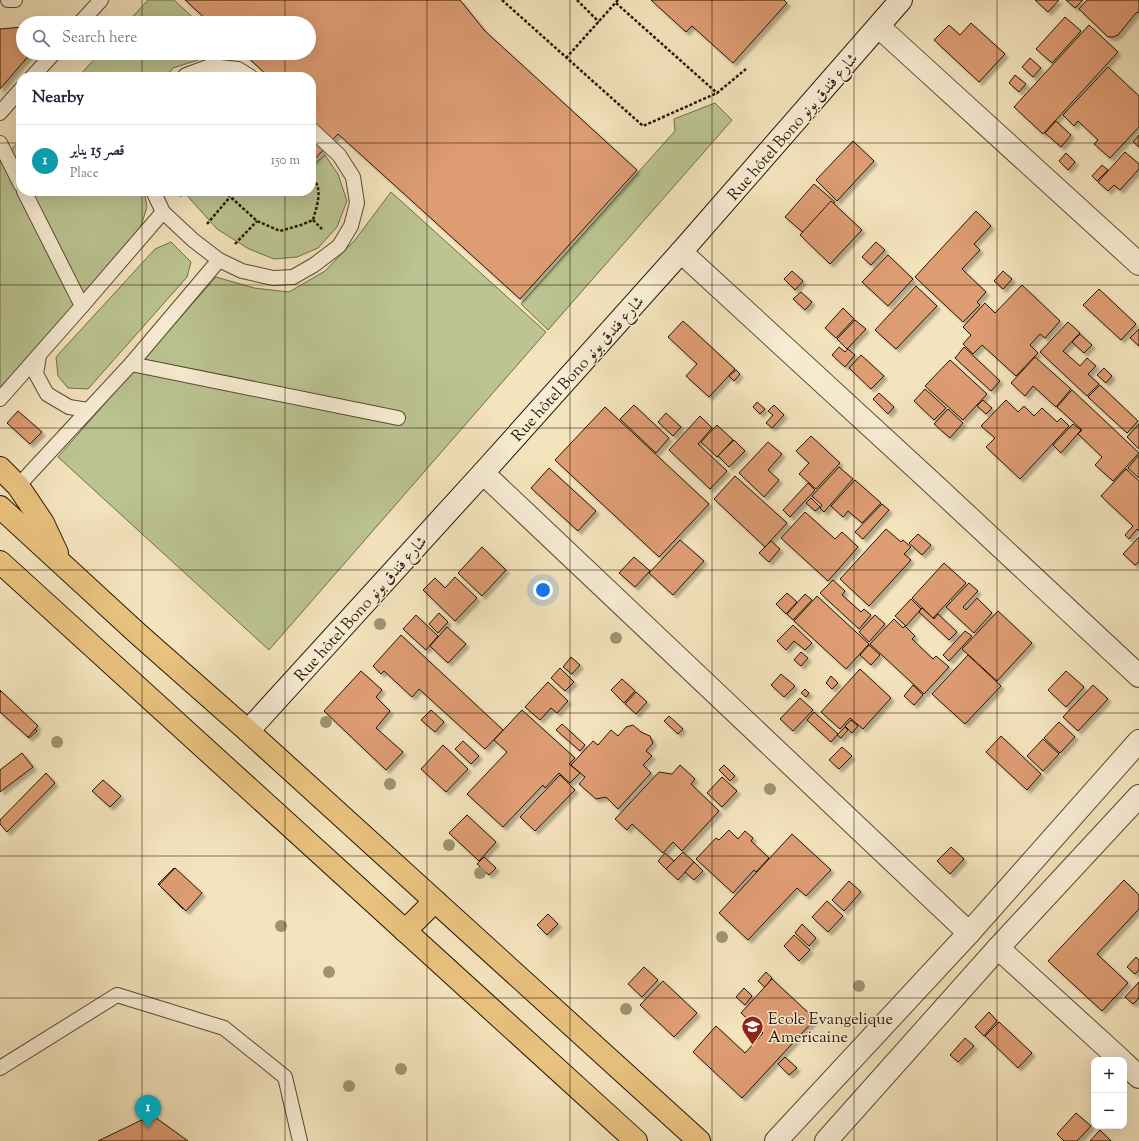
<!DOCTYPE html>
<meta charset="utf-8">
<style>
:root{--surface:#fff;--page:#f2f2f3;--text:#1f2937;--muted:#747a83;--line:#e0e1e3;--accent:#d93025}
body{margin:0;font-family:"Sorts Mill Goudy",Amiri,serif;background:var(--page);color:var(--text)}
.controls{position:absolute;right:12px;bottom:12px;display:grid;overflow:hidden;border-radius:8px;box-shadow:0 4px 16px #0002}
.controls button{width:36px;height:36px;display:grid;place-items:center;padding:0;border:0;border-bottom:1px solid var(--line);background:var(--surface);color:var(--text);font:20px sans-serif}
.you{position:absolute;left:543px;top:590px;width:14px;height:14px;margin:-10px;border:3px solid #fff;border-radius:50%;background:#1a73e8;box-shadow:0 0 0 6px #1a73e833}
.badge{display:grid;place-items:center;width:26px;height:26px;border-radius:50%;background:var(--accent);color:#fff;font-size:13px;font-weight:700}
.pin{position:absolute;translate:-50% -33px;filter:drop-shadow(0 1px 2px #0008)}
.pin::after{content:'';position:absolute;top:21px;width:14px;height:12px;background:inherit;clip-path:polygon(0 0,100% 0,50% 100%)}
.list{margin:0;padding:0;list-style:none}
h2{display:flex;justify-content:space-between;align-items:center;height:52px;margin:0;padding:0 16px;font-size:17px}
h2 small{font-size:13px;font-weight:400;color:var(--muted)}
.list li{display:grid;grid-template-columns:26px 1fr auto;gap:12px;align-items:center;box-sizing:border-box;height:72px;padding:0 16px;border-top:1px solid var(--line)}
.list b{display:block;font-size:15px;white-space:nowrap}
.list p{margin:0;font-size:13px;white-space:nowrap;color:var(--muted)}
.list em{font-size:13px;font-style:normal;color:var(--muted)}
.icon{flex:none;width:22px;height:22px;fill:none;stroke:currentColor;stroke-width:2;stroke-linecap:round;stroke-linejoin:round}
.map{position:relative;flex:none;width:1139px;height:1141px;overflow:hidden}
.search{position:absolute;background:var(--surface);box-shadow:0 4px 16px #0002;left:16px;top:16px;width:300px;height:44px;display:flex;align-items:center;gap:10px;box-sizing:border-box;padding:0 14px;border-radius:22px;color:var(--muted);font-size:15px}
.panel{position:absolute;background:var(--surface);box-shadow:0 4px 16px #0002;left:16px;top:72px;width:300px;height:124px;border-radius:16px}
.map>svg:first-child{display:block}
.green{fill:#bbc492;stroke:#706d49}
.building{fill:#de9c73;stroke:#261600;filter:url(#shadow)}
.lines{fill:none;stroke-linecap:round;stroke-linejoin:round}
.lane-casing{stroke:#5a4a30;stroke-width:16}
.street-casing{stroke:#5a4a30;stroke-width:24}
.secondary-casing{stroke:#261600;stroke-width:24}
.primary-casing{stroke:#261600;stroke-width:24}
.path{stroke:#261600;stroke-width:2.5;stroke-dasharray:3 2;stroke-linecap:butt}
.lane{stroke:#f8edd5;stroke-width:14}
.street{stroke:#f8edd5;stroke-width:22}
.secondary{stroke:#f8edd5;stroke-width:22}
.primary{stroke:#eac27f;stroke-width:22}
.tree{fill:#9f9472}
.grid{fill:none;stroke:#261600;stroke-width:1;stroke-opacity:0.55}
.labels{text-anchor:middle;stroke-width:3;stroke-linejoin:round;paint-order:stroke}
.street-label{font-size:16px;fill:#261600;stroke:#f8edd5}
.poi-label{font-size:16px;fill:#261600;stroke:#f8edd5;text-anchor:start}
</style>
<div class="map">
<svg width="1139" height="1141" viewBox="0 0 1139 1141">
<defs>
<filter id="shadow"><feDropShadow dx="3.5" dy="3.5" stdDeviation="1" flood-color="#0004"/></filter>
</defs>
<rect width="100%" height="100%" fill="#f4e4be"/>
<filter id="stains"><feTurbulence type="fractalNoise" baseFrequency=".005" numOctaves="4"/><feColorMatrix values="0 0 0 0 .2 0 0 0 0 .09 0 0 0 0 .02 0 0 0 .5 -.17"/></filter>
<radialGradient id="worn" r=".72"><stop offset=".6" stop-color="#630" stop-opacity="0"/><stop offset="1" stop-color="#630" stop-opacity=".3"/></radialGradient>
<g class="green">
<path d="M148,0H174L199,23H127Z"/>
<path d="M100,53H220L173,68L166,77H78Z"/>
<path d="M715,103L732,120L548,330L521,304L675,131L674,119Z"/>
<path d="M21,139V191H144L147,207L140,229L0,390V162Z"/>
<path d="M325,155L338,174L347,201L337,227L318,248L297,257L274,259L249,249L217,229L183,191H311V167Z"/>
<path d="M391,192L546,332L269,650L58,457L216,277L254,288L289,292L325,271L355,240Z"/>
<path d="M171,242L191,262L187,277L88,389L68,388L58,376L56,357L155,249Z"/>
</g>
<g class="building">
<path d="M185,0H460L485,31L637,170L520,299L338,134L311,163V77H269L243,53H309V23H210Z"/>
<path d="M651,0H784L787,3L733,63L692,26L686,32Z"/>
<path d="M1035,0H1059L1048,12Z"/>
<path d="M1066,0H1083L1075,8Z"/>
<path d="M1087,0H1139V12L1136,13L1118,35L1113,37H1108L1079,9Z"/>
<path d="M1065,17L1081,31L1052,63L1036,49Z"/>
<path d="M971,23L1005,54L979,82L934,40L949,25L960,35Z"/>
<path d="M1089,25L1118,52L1043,134L1014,107Z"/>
<path d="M23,27V53H31L0,89V29Z"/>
<path d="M1030,58L1041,68L1033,77L1022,67Z"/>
<path d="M1108,67L1139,96V127L1110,158L1094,144L1098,140L1078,121L1074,126L1063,115Z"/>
<path d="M1015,75L1026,84L1019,92L1009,83Z"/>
<path d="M1056,121L1071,135L1061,147L1045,133Z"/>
<path d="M1139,135V147L1133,142Z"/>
<path d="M853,141L874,161L837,201L816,180Z"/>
<path d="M1125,152L1139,164V169L1120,190L1114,185L1108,191L1098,182Z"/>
<path d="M1066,153L1075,162L1068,170L1059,161Z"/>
<path d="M1102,165L1108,170L1097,181L1092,176Z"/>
<path d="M814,184L835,202L806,235L785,217Z"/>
<path d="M831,201L862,230L830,264L800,235Z"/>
<path d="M976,211L991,226L974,244L980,250L962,269L986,292L977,302L980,305L963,322L915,277Z"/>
<path d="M876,242L885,250L871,265L862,257Z"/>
<path d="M888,255L913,279L888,306L862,282Z"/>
<path d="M792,271L803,281L795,290L784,279Z"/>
<path d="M1003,271L1012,279L1003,289L994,281Z"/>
<path d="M1022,285L1060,321L1045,338L1040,334L1030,345L1038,353L1016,376L982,345L973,354L963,344L971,335L963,327L985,303L995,313Z"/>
<path d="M916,286L937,306L896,349L875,330Z"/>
<path d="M1099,289L1136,324L1121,340L1083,305Z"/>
<path d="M801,292L812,302L805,310L793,299Z"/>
<path d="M843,308L854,319L836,338L825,328Z"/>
<path d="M855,320L866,329L847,349L837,339Z"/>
<path d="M683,321L735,369L709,397L686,376L697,364L668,337Z"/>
<path d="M1068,322L1080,333L1063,351L1080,366L1087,358L1096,366L1088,374L1099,384L1087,396L1040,352Z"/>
<path d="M1139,329V346L1130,338Z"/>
<path d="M1080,334L1092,345L1084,353L1072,342Z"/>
<path d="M839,347L845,352L848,349L855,355L845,367L832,355Z"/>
<path d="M964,347L1000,381L991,391L955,358Z"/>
<path d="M861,355L884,376L871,389L849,368Z"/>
<path d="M1035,357L1071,389L1056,407L1033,386L1025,396L1011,383Z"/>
<path d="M950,360L987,394L963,420L925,386Z"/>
<path d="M1104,368L1112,376L1106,383L1097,375Z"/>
<path d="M736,370L740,374L734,381L729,376Z"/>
<path d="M1100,385L1138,421L1127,433L1088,397Z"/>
<path d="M925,389L946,408L934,420L914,401Z"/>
<path d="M1072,390L1139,453L1113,481L1095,465L1102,457L1078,434L1082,430L1057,407Z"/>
<path d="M879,393L894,407L888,414L873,399Z"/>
<path d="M983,400L992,408L986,414L977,406Z"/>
<path d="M1006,400L1018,412L1024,406L1034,416L1042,408L1057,422L1061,418L1069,426L1020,479L986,447L995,438L981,426Z"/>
<path d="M757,402L765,409L760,414L753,407Z"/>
<path d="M634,405L669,438L656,453L620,419Z"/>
<path d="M774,405L784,415L772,428L766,423L773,415L768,411Z"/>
<path d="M605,407L709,504L659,557L555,460Z"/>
<path d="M948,409L963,423L950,438L934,424Z"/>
<path d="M18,411L42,432L30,444L7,423Z"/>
<path d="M666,413L681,427L673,436L658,422Z"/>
<path d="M700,416L712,428L698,444L727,471L710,489L669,450Z"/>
<path d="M1073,424L1081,430L1061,453L1053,445Z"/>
<path d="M1139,424V449L1127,437Z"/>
<path d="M717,425L733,440L717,457L701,442Z"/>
<path d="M811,436L840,463L816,489L799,474L809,463L796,451Z"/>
<path d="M734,440L745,451L729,467L718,456Z"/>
<path d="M768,442L782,454L768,470L779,480L764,497L739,473Z"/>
<path d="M1139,455V478L1128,468Z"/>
<path d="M839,467L853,479L824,512L820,508L822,505L812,496Z"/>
<path d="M549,468L596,511L578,531L531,488Z"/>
<path d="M1126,469L1139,481V531L1137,529L1129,539L1125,535L1133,526L1101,496Z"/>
<path d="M735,476L787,523L765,547L714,499Z"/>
<path d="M855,480L881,503L862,523L848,511L843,517L831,506Z"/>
<path d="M808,483L815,490L790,517L783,510Z"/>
<path d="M811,498L820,507L815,511L806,503Z"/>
<path d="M882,504L889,510L863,539L855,532Z"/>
<path d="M805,512L835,539L842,532L858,547L828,581L781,538Z"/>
<path d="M886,529L901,542L903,540L911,547L904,554L911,560L869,606L840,579Z"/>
<path d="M918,534L931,545L922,555L909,543Z"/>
<path d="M1139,537V562L1135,565L1123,554Z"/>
<path d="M680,540L704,561L673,595L649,573Z"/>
<path d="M771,541L780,549L769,562L759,553Z"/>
<path d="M482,547L506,570L482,596L458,573Z"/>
<path d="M634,557L650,571L635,587L619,573Z"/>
<path d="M944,563L966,583L933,618L912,598Z"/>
<path d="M455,577L477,598L455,621L423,590L435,578L445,588Z"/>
<path d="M833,580L845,591L842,595L861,612L864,609L871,615L859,629L820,593Z"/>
<path d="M969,583L978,591L963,607L966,610L977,598L992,613L974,633L946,607Z"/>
<path d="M787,593L797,602L786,614L776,604Z"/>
<path d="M805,594L812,600L793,620L787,614Z"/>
<path d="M817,596L869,644L846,669L794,621Z"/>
<path d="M911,599L921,609L906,626L895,616Z"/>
<path d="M922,608L934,619L938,614L957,632L949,640L919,612Z"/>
<path d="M998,611L1032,643L997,681L962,649Z"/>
<path d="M439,613L448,622L438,633L429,624Z"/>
<path d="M416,615L438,636L426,650L403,629Z"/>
<path d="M875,615L885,624L869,642L859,632Z"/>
<path d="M894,619L903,628L905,626L915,636L912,639L933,659L936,656L949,667L924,694L870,644Z"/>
<path d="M793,625L812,643L805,650L794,641L786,650L777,641Z"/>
<path d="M447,627L466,644L448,663L430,646Z"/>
<path d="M965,631L972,636L949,661L943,655Z"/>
<path d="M401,635L503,730L485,749L419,689L412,697L384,671L381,674L373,666Z"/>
<path d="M869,645L880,655L871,665L860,655Z"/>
<path d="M801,652L808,658L801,666L794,660Z"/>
<path d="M968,655L1001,686L965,724L932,694Z"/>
<path d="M571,657L580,665L572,674L563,667Z"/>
<path d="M560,668L574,682L565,691L551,678Z"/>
<path d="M860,669L891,698L863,729L850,718L840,729L821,712Z"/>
<path d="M361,671L382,690L376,697L390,711L376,728L403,752L386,770L324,711Z"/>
<path d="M1066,671L1084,687L1066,707L1048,690Z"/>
<path d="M781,674L795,686L784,697L771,685Z"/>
<path d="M831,676L838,683L832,689L826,683Z"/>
<path d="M622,679L635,691L624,703L611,690Z"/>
<path d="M548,682L568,701L557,713L551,708L540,720L525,707Z"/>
<path d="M913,685L923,695L914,705L904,696Z"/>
<path d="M1093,685L1108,699L1078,731L1063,717Z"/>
<path d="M805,689L809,693L806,697L801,693Z"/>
<path d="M0,690L37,731L29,738L0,706Z"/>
<path d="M1,691L38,726L28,737L0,712V693Z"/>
<path d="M636,692L647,702L636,714L625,704Z"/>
<path d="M800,698L813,710L793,731L780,719Z"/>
<path d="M431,710L444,722L435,732L421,720Z"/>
<path d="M522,710L575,758L569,764L580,773L570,783L559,773L545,788L543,785L503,827L467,794L507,752L494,740Z"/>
<path d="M814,712L838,734L831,742L807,720Z"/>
<path d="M669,716L683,729L678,734L664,721Z"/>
<path d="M851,720L858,726L852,733L845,726Z"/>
<path d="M1059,722L1075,737L1060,753L1044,738Z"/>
<path d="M562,724L585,745L580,751L556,730Z"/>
<path d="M633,725L641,732L650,736L653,743L646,751L652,756L643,765L651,773L618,809L606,797L596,799L579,784L585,777L571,765L593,741L598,745L611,730L618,736L626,727Z"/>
<path d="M845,727L848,730L841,738L837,735Z"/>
<path d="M1001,736L1041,774L1027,790L986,752Z"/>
<path d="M1043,739L1059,754L1043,771L1027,756Z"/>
<path d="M463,741L479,756L471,764L455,749Z"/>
<path d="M443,745L468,769L446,792L421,769Z"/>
<path d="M842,747L852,756L839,769L829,760Z"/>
<path d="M22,753L33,767L0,792V770Z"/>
<path d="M680,765L695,779L691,784L719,811L682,851L673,842L663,853L632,824L627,830L615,819L659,772L672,774Z"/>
<path d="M724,765L735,776L730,781L719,770Z"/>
<path d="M46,773L55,783L7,832L0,824V820Z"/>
<path d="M560,775L575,790L535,831L520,817Z"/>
<path d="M722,777L737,791L722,807L707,793Z"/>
<path d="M103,780L121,796L110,807L92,791Z"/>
<path d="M467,815L496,842L479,861L449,833Z"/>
<path d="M729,830L738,839L745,831L753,838L751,841L769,858L756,872L754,870L733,893L696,859L716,838L719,840Z"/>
<path d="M792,834L831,870L806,896L797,888L748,940L719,913Z"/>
<path d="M951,847L964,859L950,874L937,861Z"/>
<path d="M683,852L694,862L678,880L666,869Z"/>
<path d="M665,853L674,861L666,869L658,861Z"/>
<path d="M484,857L496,868L489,875L477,864Z"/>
<path d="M694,862L703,871L694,880L685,872Z"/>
<path d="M174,868L199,893L183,909L158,884Z"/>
<path d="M175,868L202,893L186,911L159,885Z"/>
<path d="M1124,880L1139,895V909L1097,954L1128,983L1102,1011L1048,961Z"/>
<path d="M849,881L861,892L844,911L832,900Z"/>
<path d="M827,901L843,916L828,932L812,917Z"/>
<path d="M548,914L558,924L547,935L537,925Z"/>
<path d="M802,924L816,938L809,946L795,933Z"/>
<path d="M794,935L810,950L799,961L784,946Z"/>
<path d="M1136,957L1139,960V970L1135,974L1127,967Z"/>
<path d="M644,967L658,980L642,997L628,984Z"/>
<path d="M766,972L772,978L765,987L758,981Z"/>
<path d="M772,979L815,1019L742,1098L693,1052L716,1026L745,1053L763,1033L741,1013Z"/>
<path d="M663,981L697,1013L674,1037L640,1005Z"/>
<path d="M1139,982V998L1133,1004L1125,997Z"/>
<path d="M744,988L752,996L745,1005L736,997Z"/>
<path d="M989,1012L997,1021L984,1036L975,1027Z"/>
<path d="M999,1022L1032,1053L1018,1068L985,1036Z"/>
<path d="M965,1038L974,1046L958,1062L950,1055Z"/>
<path d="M785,1057L797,1068L789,1075L778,1064Z"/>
<path d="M1076,1113L1091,1126L1077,1141H1064L1057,1134Z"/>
<path d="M152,1115L188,1141H98Z"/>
<path d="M1100,1130L1111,1141H1090Z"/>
</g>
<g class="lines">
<defs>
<g id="lane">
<path d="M8,0H15"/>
<path d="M80,23L101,0"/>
<path d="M32,77L54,53"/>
<path d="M184,77L186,75L210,66L238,69L251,77"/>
<path d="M0,113L21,89"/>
<path d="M0,143L21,185"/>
<path d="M24,191L82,306"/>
<path d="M153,191L163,212L193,240L219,260L242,271L273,278L293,277L314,265L339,246L351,226L357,203L353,177L339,155L311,129"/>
<path d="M39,356L36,374L47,394L69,407L88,410"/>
<path d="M131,364L398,418"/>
<path d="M0,399L82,306L163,212"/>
<path d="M18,486L131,364L219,260"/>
<path d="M0,1068L117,995L224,1028L285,1077L300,1141"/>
</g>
<g id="street">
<path d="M879,27L1139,264"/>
<path d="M681,252L929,480L1139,676"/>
<path d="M483,473L969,933"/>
<path d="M998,948L1121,1060"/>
<path d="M1124,1063L1139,1077"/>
<path d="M776,1141L969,933L1139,741"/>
<path d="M826,1141L998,948L1139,796"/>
</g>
<path id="secondary" d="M248,731L483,473L681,252L901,0"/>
<g id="primary">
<path d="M0,468L18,486L43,523L57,553"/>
<path d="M0,507L137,633L248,731L699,1141"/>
<path d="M0,562L636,1141"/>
<path d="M405,931L435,901"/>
</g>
</defs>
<use href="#lane" class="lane-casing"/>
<use href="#street" class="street-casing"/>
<use href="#secondary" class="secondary-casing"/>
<use href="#primary" class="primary-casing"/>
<g class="path">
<path d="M502,0L643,126L717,93"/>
<path d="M577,0L599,22"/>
<path d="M616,3L717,93L746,69"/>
<path d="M566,58L618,0"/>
<path d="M224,191L257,221L280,231L301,225L313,220C317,205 324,188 311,176"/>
<path d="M180,196L185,191"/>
<path d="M313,220L322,229"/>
<path d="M207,224L230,197"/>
<path d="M235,244L257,221"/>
</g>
<use href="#lane" class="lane"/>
<use href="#street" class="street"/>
<use href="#secondary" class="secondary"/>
<use href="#primary" class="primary"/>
</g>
<g class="tree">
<circle cx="380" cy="624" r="6"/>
<circle cx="616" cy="638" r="6"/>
<circle cx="326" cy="722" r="6"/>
<circle cx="57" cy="742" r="6"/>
<circle cx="390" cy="784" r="6"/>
<circle cx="770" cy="789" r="6"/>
<circle cx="449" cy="845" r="6"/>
<circle cx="480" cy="873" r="6"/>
<circle cx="281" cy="926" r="6"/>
<circle cx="722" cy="937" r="6"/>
<circle cx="329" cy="972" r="6"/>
<circle cx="859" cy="986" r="6"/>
<circle cx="626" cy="1009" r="6"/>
<circle cx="401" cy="1069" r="6"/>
<circle cx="349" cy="1086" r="6"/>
</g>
<path class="grid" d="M142,0V23M285,0V23M427,0V1141M570,0V1141M712,0V1141M854,0V1141M997,0V1141M142,53V77M285,53V77M0,143H21M311,143H1139M142,191V1141M285,191V1141M0,285H1139M0,428H1139M0,570H1139M0,713H1139M0,856H1139M0,998H1139"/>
<defs>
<symbol id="school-pin" viewBox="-11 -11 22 30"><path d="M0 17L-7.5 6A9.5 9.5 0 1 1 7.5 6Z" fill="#8f2418" stroke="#f8edd5"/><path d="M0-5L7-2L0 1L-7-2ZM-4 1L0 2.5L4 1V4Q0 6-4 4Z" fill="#fff"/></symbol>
</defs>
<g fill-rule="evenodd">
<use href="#school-pin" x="740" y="1014" width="25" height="34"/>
</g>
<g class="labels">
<g class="street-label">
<text transform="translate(792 126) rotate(-49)" y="6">Rue hôtel Bono شارع فندق بونو</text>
<text transform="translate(577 368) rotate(-48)" y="6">Rue hôtel Bono شارع فندق بونو</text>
<text transform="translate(360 608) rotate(-48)" y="6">Rue hôtel Bono شارع فندق بونو</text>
</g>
<g class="poi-label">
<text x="768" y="1024">Ecole Evangelique<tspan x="768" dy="18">Americaine</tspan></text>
</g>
</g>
<rect width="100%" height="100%" filter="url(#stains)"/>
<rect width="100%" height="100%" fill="url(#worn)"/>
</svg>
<div class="controls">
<button>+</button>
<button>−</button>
</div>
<div class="you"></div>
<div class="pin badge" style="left:148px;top:1128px;background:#0f9aa8">1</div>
<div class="search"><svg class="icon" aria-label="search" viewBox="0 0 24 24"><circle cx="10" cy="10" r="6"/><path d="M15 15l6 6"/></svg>Search here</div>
<section class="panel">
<h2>Nearby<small></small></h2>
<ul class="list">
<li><span class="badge" style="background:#0f9aa8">1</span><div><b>قصر 15 يناير</b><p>Place</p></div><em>150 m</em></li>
</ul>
</section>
</div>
